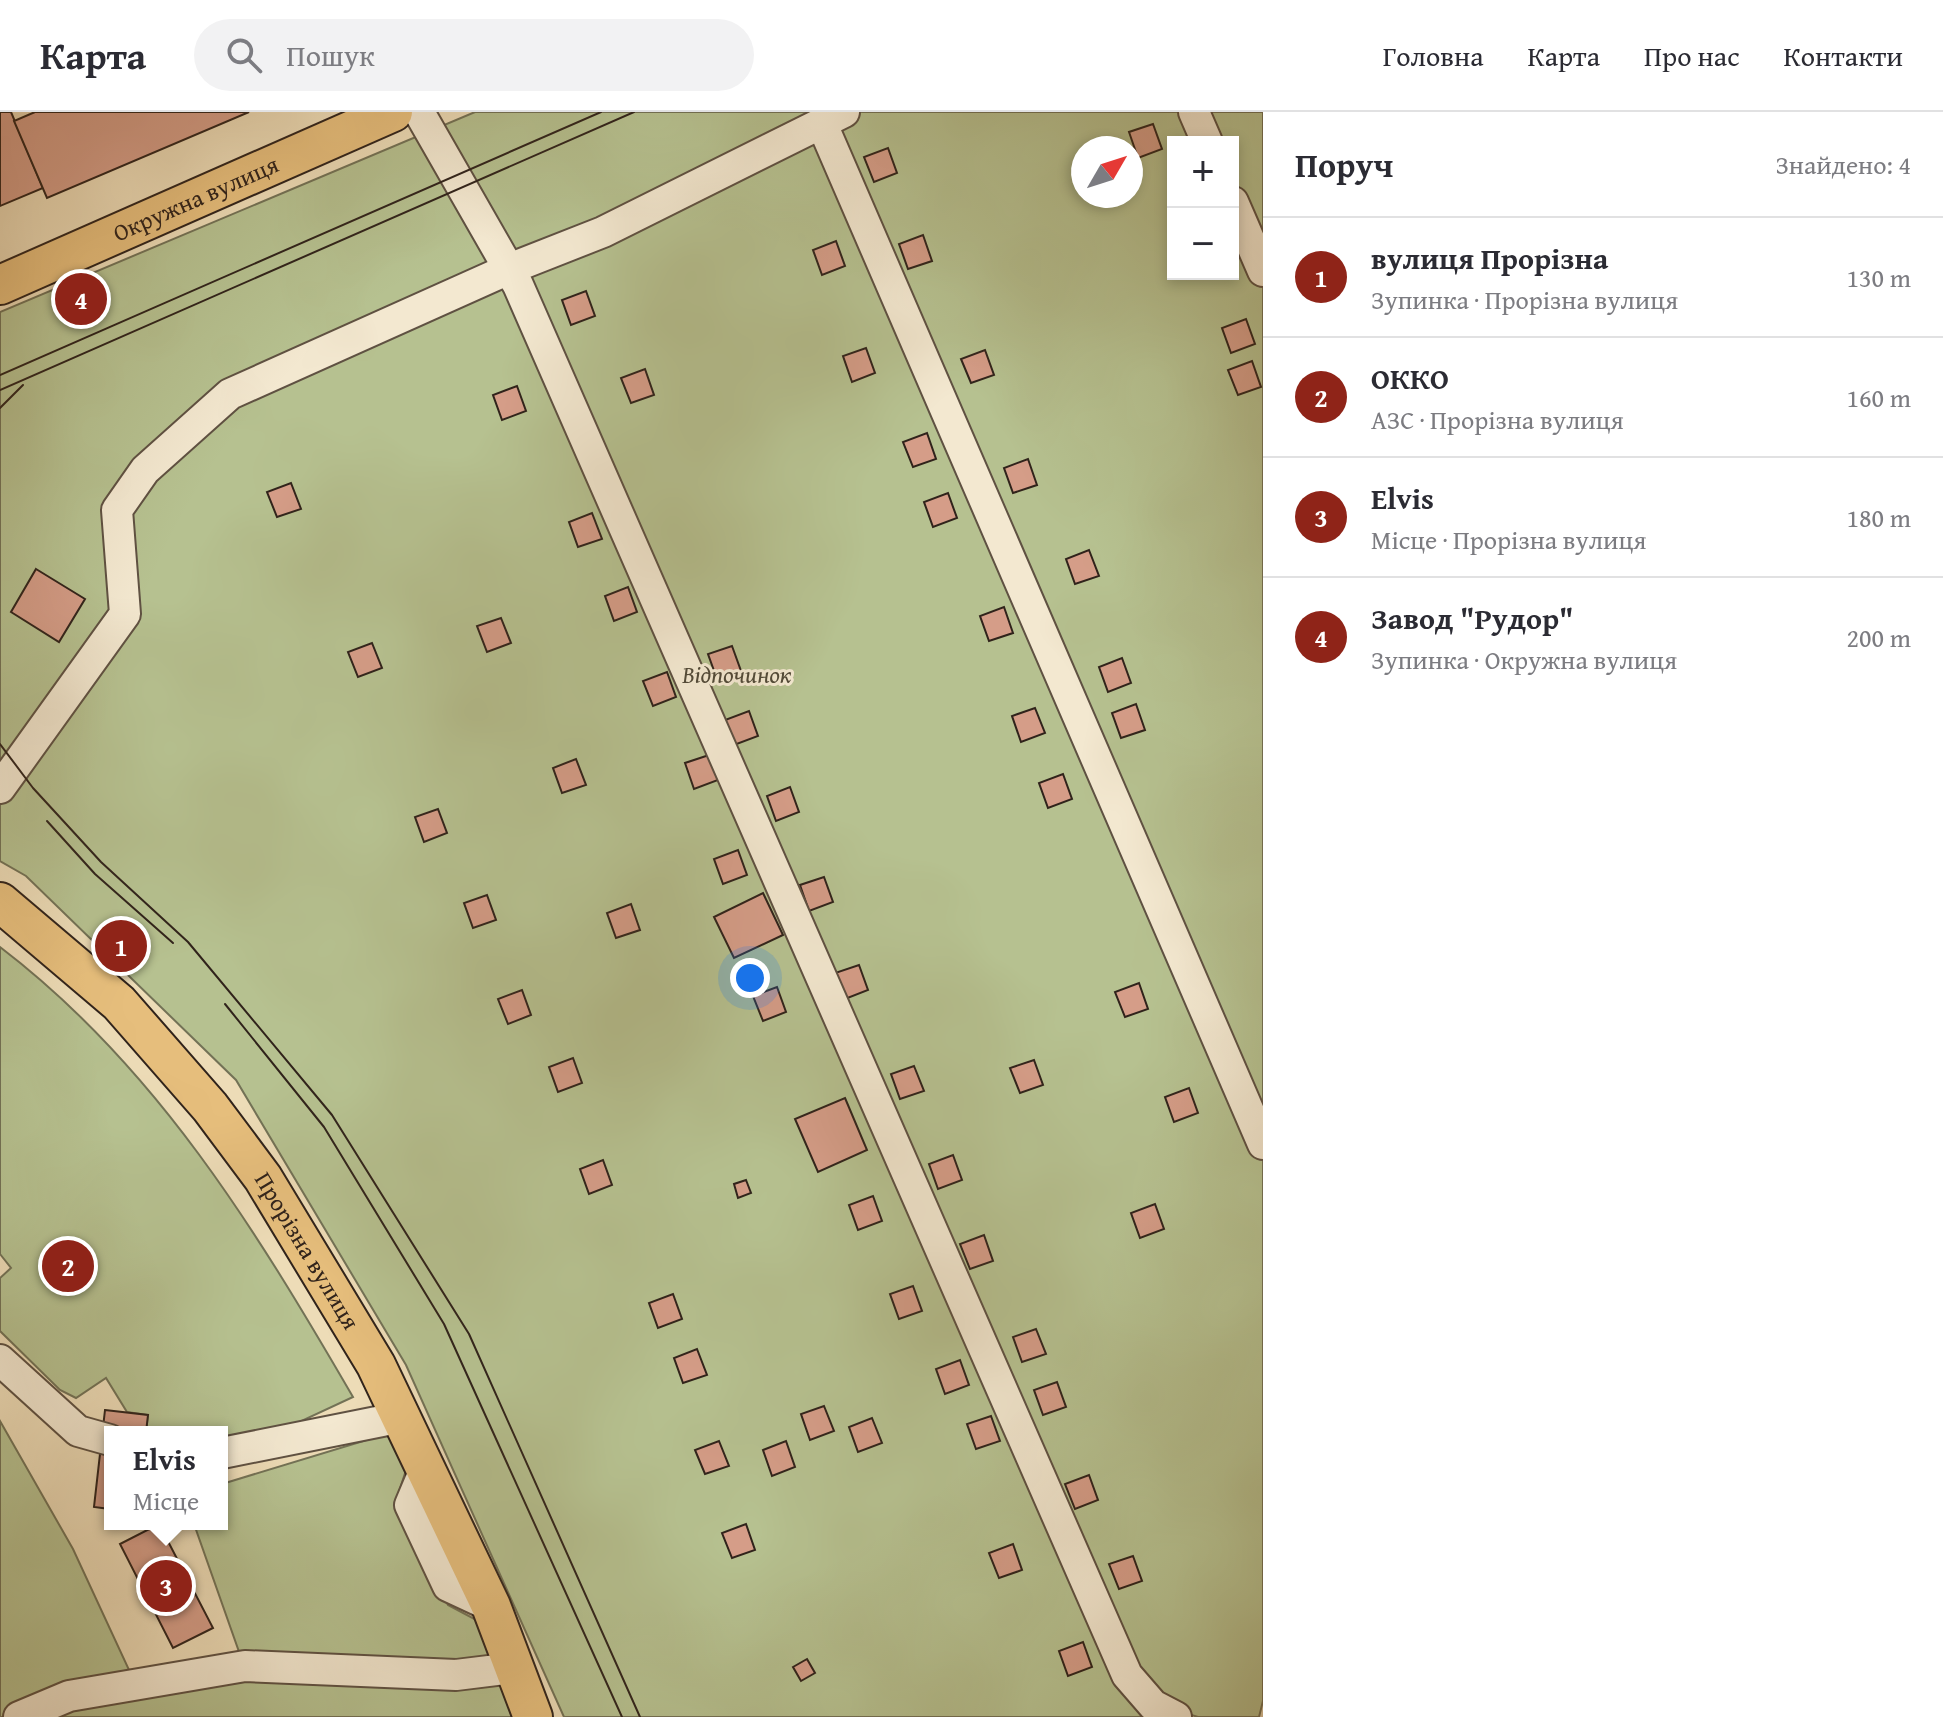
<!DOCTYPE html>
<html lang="uk">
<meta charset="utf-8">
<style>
:root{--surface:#fff;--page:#f2f2f3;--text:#2b2b33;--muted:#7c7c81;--line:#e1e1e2;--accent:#8f2418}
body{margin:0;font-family:"Gentium Book Plus",serif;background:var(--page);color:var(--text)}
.controls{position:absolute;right:24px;top:24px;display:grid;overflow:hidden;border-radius:0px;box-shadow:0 4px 12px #0003}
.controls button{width:72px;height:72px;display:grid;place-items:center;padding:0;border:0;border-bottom:2px solid var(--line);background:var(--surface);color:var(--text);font:40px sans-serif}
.compass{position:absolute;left:1071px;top:24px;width:72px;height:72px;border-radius:50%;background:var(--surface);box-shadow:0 4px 12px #0003;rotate:51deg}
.you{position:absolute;left:750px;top:866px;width:28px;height:28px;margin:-20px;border:6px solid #fff;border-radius:50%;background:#1a73e8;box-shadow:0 0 0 12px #1a73e833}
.badge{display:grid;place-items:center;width:52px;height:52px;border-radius:50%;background:var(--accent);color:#fff;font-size:26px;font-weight:700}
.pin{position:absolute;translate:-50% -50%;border:4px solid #fff;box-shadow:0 2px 8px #0006}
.popup{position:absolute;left:104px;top:1314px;width:124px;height:104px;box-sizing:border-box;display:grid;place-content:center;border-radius:0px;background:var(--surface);filter:drop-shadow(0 2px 6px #0005);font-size:26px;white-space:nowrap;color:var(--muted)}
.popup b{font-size:30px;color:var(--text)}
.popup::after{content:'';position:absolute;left:50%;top:100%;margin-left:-16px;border:16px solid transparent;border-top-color:var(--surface)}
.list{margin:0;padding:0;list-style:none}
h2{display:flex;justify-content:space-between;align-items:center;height:104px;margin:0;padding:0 32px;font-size:34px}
h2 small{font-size:26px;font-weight:400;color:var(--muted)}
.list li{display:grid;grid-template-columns:52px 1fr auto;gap:24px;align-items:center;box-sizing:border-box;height:120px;padding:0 32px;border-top:2px solid var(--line)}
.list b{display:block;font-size:30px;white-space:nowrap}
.list p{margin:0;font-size:26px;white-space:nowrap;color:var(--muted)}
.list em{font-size:26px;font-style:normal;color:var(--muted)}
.icon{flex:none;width:44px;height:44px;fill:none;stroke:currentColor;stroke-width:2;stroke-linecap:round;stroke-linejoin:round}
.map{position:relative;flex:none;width:1263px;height:1605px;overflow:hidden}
header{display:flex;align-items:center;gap:48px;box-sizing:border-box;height:112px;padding:0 40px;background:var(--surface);border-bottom:2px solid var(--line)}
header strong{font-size:38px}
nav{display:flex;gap:44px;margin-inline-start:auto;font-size:28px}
.search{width:560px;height:72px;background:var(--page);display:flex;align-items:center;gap:20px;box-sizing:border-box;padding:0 28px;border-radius:44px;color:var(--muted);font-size:30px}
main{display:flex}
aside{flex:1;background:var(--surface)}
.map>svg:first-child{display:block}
.green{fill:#b6c190;stroke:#737256;stroke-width:2;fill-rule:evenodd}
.building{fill:#d59d88;stroke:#30231b;stroke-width:2}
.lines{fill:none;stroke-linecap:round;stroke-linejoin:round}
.minor-casing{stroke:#5f5142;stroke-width:34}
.major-casing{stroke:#30231b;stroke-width:42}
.minor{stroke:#f3e8d0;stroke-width:30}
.major{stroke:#e6be7c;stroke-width:38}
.tram{stroke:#30231b;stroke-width:2}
.labels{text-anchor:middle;stroke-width:6;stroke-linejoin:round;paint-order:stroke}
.street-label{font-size:24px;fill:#30231b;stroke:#f3e8d0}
.park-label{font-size:24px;font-style:italic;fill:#524a38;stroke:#f3e8d0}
</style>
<header>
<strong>Карта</strong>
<div class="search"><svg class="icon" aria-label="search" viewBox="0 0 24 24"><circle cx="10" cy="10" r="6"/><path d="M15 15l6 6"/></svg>Пошук</div>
<nav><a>Головна</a><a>Карта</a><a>Про нас</a><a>Контакти</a></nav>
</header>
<main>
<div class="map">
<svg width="1263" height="1605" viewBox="0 0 1263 1605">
<rect width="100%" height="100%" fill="#eddcb7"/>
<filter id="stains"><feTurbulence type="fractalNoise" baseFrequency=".0025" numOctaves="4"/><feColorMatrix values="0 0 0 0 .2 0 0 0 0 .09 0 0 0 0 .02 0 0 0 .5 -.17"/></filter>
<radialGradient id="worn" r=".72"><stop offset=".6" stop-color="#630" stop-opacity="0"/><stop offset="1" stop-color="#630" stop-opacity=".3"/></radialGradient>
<g class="green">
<path d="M475,0H1263V1589L1259,1605H1198L1172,1597L1162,1605H564L406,1253L236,968L26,764L0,749V200ZM1173,30H1233V162H1173ZM1083,36H1131V84H1083Z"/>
<path d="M0,835C156,954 256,1118 353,1285L254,1331L222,1333V1320H146L148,1303L127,1300L106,1266L76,1286L60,1278L0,1219V1166L11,1156L0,1142Z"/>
<path d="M0,1309L73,1437L135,1571L244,1554L194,1412H222V1372L393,1320L408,1352L397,1386L448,1493L499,1520L533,1605H0Z"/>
</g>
<g class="building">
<path d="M0,0H11L43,76L0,94Z"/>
<path d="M35,0H249L47,86L14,9Z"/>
<path d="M1153,12L1162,37L1138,46L1129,20Z"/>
<path d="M888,36L897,61L874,70L864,45Z"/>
<path d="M923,123L932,149L908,157L899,132Z"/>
<path d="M836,129L845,154L822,163L813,138Z"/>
<path d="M586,179L595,204L571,213L562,188Z"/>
<path d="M1246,207L1255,232L1231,241L1222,216Z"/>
<path d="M866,236L875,261L852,270L843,244Z"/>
<path d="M985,238L994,263L971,271L961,247Z"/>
<path d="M1252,249L1261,275L1238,283L1228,258Z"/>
<path d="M645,257L654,283L631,291L621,266Z"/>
<path d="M517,274L526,299L502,308L493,283Z"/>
<path d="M927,321L936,347L913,355L903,330Z"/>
<path d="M1028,347L1037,373L1013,381L1004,356Z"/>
<path d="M291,371L301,397L277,405L267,380Z"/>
<path d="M948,381L957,406L933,415L924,390Z"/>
<path d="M592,401L602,427L578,435L569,410Z"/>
<path d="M1089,438L1099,464L1075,472L1066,447Z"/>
<path d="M36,457L85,487L59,530L11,500Z"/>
<path d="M628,475L637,500L614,509L605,484Z"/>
<path d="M1004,495L1013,521L989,529L980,504Z"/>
<path d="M501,506L511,531L487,540L477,514Z"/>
<path d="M372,531L382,556L358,565L348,540Z"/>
<path d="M732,534L741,559L717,567L708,542Z"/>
<path d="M1122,546L1131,571L1108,580L1099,555Z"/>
<path d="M667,560L676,585L653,594L643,569Z"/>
<path d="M1136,592L1145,618L1121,626L1112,601Z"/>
<path d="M1035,596L1045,621L1021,630L1012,604Z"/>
<path d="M749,599L758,624L734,633L725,608Z"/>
<path d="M709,643L718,668L694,677L685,651Z"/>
<path d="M576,647L586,673L562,681L553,656Z"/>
<path d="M1063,662L1072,687L1048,696L1039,671Z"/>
<path d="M790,675L799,700L776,709L767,684Z"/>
<path d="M438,697L447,721L424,730L415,705Z"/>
<path d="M738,738L747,763L723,772L714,747Z"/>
<path d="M824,765L833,790L809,799L800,773Z"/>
<path d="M763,781L783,823L734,846L714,805Z"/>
<path d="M487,783L496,808L473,816L464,791Z"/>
<path d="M631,792L640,818L616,826L607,801Z"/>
<path d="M859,853L868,878L845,887L835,861Z"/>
<path d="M1139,871L1148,897L1125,905L1115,880Z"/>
<path d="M777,875L786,900L763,909L753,884Z"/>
<path d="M522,878L531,903L508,912L498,887Z"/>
<path d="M573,946L582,971L558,980L549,955Z"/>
<path d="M1034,948L1043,973L1020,981L1010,956Z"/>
<path d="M914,954L924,979L900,987L891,962Z"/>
<path d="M1189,976L1198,1001L1174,1010L1165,985Z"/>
<path d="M845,986L867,1038L818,1060L795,1007Z"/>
<path d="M953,1043L962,1068L938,1077L929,1052Z"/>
<path d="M603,1048L612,1073L589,1082L580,1057Z"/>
<path d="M746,1068L751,1081L738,1086L734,1072Z"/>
<path d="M873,1084L882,1109L858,1118L849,1093Z"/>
<path d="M1155,1092L1164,1117L1140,1126L1131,1101Z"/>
<path d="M984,1123L993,1149L970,1157L960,1132Z"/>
<path d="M913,1174L922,1199L899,1207L890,1182Z"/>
<path d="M673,1182L682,1207L658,1216L649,1191Z"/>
<path d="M1036,1217L1046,1242L1022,1250L1013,1225Z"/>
<path d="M697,1237L707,1263L683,1271L674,1246Z"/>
<path d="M960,1248L969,1273L945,1282L936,1257Z"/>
<path d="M1057,1270L1066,1295L1043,1303L1034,1278Z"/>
<path d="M824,1294L834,1319L810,1328L801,1302Z"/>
<path d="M105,1298L148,1303L146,1320H110V1397L94,1395Z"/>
<path d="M991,1304L1000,1329L976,1337L967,1312Z"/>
<path d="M872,1306L882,1331L858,1340L849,1315Z"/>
<path d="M719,1329L729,1354L705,1362L695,1338Z"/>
<path d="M786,1329L795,1355L772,1364L763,1338Z"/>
<path d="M1089,1363L1098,1388L1075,1397L1065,1372Z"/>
<path d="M159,1412L213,1516L173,1536L120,1432Z"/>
<path d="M746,1412L755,1438L732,1446L722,1421Z"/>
<path d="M1013,1432L1022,1458L999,1466L989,1441Z"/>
<path d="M1133,1444L1142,1469L1119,1477L1109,1452Z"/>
<path d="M1083,1530L1092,1555L1068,1564L1059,1539Z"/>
<path d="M807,1547L815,1561L801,1569L793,1555Z"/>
</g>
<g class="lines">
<defs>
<g id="minor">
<path d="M419,0L518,173L1127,1563L1153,1593L1176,1605"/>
<path d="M1194,0L1207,30"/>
<path d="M822,12L1263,1032"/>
<path d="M1233,90L1263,159"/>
<path d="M0,676L125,502L117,398L145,358L230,282L509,157L603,120L844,0"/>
<path d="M0,1248L78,1319L110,1328"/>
<path d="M222,1341L402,1305"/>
<path d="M426,1355L410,1393L448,1474L491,1494"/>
<path d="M19,1605L69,1584L245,1554L456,1563L513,1556"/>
</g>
<g id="major">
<path id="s1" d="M0,173L393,0"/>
<path id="s2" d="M0,790L119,891L210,995L263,1066L376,1253L491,1494L533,1605"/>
</g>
</defs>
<use href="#minor" class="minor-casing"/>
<use href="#major" class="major-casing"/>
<use href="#minor" class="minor"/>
<use href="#major" class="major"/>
<g class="tram">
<path d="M0,263L601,0"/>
<path d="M0,278L634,0"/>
<path d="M0,296L23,273"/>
<path d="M0,632L33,676L101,750L188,830L332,1003L469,1222L640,1605"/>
<path d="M47,709L95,762L173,831"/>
<path d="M225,892L324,1015L444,1212L622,1605"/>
</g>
</g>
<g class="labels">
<g class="street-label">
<text dy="8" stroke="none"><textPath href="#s1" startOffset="214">Окружна вулиця</textPath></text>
<text dy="8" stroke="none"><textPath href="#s2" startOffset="468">Прорізна вулиця</textPath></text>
</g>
<g class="park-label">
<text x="737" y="571">Відпочинок</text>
</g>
</g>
<rect width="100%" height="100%" filter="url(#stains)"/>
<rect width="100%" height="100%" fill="url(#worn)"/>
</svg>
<div class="controls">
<button>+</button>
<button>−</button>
</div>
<svg class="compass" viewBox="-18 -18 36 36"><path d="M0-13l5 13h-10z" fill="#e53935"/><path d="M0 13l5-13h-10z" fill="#7c7c81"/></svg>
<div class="you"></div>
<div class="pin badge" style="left:121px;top:834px">1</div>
<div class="pin badge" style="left:68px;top:1154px">2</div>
<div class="pin badge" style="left:166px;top:1474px">3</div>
<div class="popup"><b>Elvis</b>Місце</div>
<div class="pin badge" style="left:81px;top:187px">4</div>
</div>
<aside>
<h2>Поруч<small>Знайдено: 4</small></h2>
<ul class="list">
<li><span class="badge">1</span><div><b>вулиця Прорізна</b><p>Зупинка · Прорізна вулиця</p></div><em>130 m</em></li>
<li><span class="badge">2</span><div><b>ОККО</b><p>АЗС · Прорізна вулиця</p></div><em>160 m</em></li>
<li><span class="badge">3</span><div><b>Elvis</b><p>Місце · Прорізна вулиця</p></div><em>180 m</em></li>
<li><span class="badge">4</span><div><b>Завод &quot;Рудор&quot;</b><p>Зупинка · Окружна вулиця</p></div><em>200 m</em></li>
</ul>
</aside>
</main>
